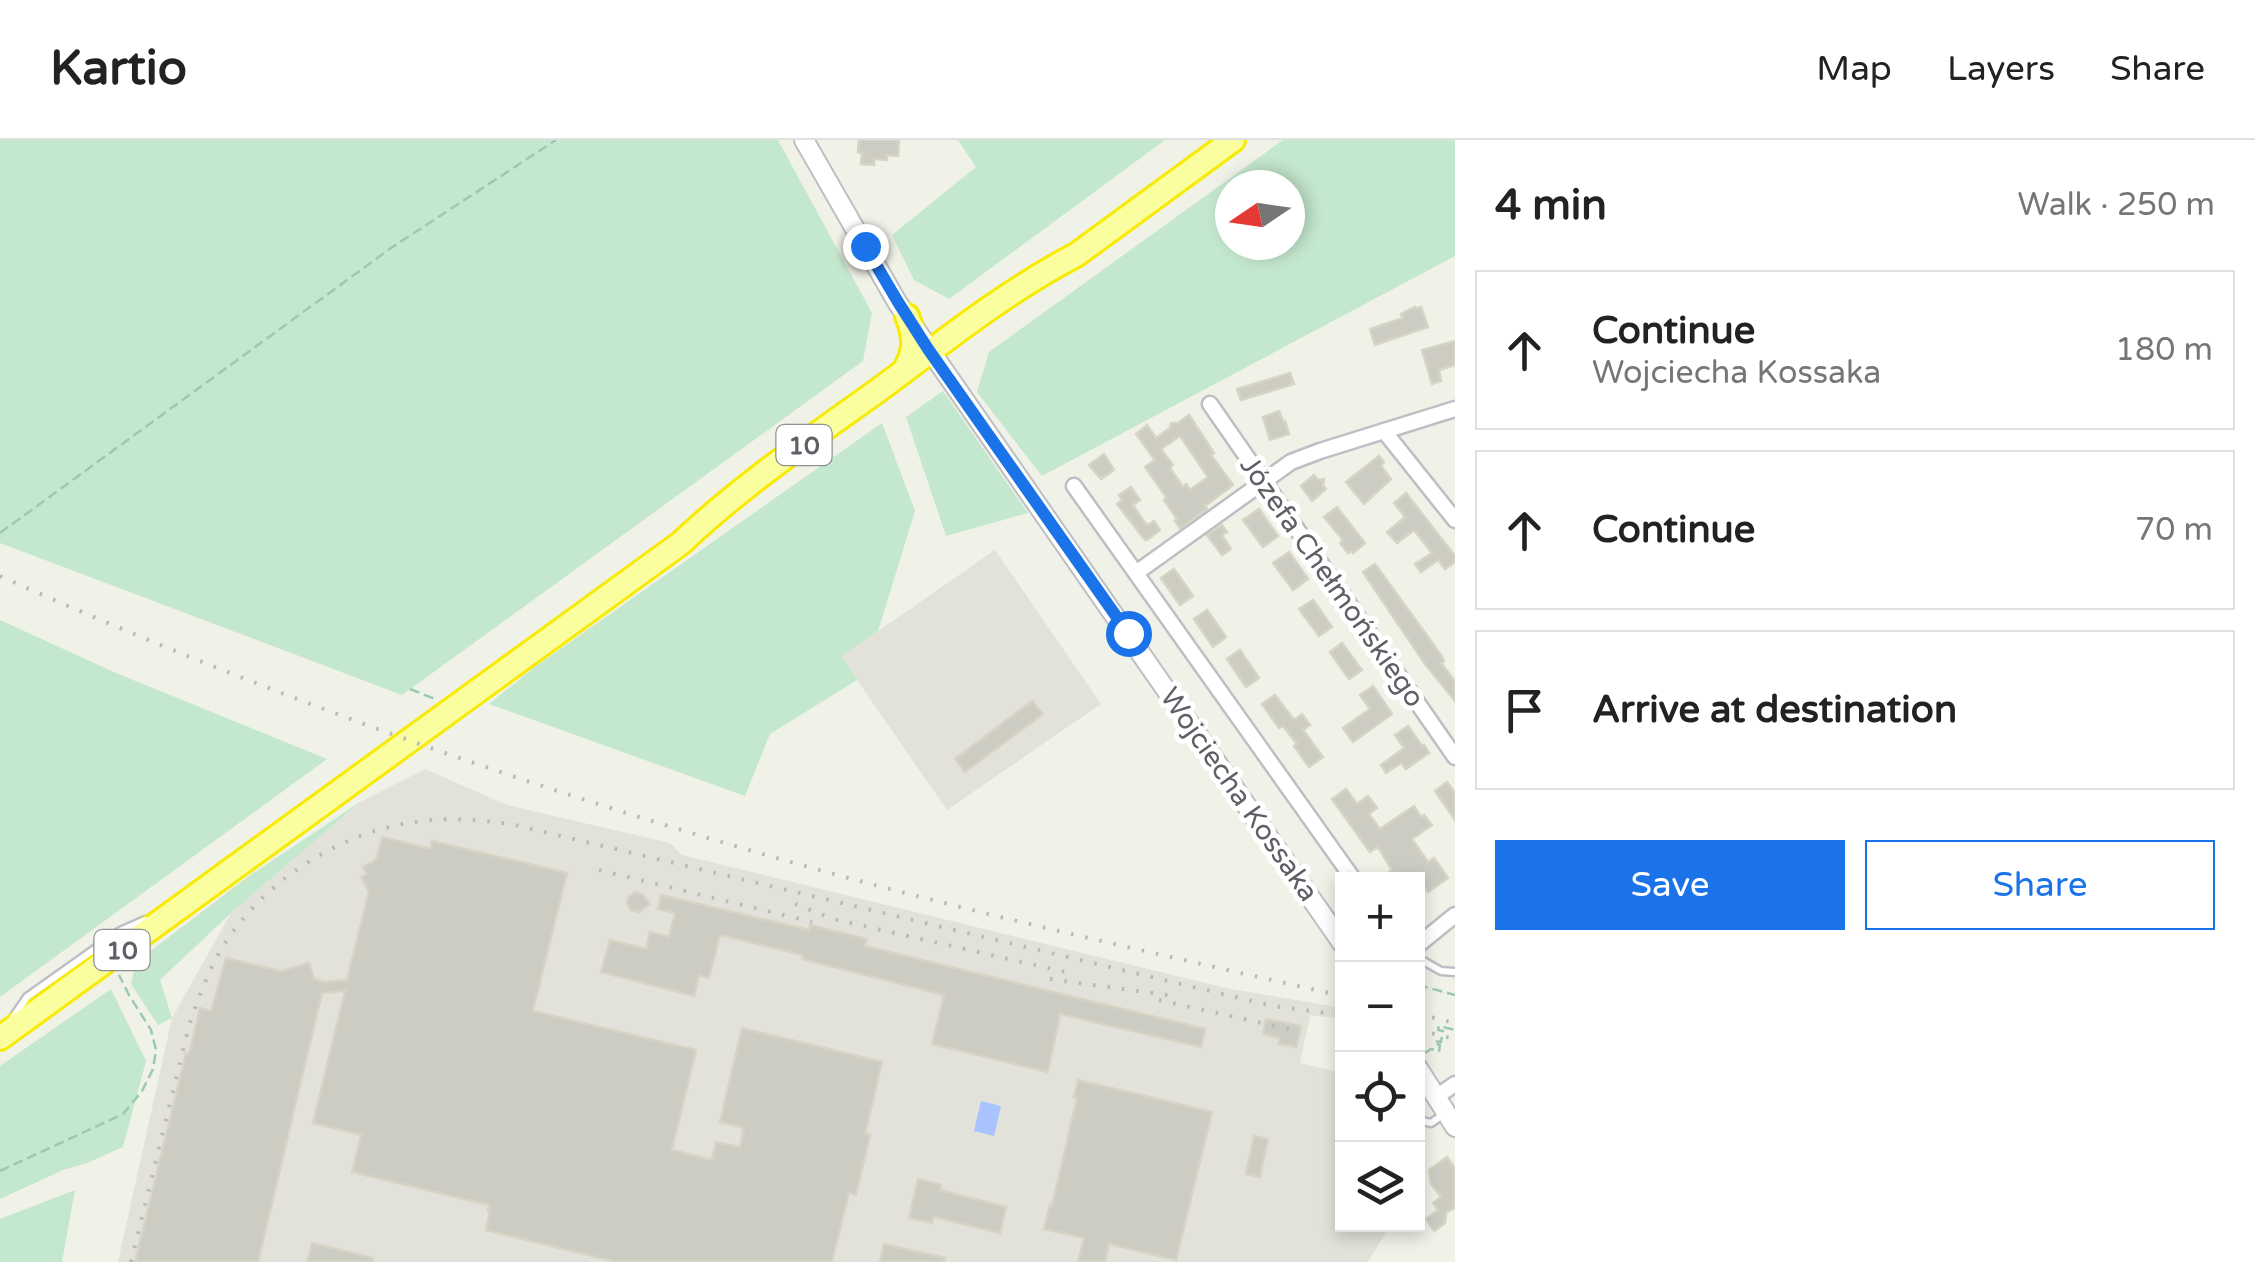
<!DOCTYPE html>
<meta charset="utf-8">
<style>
:root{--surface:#fff;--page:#f2f2f2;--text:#222;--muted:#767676;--line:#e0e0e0;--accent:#1a73e8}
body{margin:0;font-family:"Varela Round",sans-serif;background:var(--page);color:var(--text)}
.controls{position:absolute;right:30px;bottom:30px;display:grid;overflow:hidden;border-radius:0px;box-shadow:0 5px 15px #0003}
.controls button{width:90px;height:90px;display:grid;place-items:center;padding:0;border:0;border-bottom:2px solid var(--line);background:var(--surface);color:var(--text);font:50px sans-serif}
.compass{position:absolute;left:1215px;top:30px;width:90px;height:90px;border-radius:50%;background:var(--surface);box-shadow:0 5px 15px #0003;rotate:257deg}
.stop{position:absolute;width:30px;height:30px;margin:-22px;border:8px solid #1a73e8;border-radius:50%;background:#fff}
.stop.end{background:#1a73e8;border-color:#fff;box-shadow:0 2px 10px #0008}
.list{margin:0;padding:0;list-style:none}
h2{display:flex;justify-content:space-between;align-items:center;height:130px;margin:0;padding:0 40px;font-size:42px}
h2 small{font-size:32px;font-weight:400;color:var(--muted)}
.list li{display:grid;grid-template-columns:65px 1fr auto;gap:30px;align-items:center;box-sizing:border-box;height:160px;margin:0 20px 20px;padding:0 20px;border:2px solid var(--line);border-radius:0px}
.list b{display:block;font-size:38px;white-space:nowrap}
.list p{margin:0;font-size:32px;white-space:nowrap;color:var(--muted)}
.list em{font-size:32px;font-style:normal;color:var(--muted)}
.actions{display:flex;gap:20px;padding:30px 40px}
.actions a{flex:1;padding:22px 0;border:2px solid var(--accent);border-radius:0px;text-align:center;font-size:35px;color:var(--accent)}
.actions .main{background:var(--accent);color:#fff}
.icon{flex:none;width:55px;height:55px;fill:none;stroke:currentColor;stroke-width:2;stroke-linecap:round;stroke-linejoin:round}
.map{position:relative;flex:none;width:1455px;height:1122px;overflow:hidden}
header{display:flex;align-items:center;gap:60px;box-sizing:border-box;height:140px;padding:0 50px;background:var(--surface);border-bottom:2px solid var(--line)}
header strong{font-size:48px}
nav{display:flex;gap:55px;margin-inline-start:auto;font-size:35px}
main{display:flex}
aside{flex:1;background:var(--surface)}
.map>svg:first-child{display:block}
.industrial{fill:#e2e2db}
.green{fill:#c4e8cd;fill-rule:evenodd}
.water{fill:#a9c3ff}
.building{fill:#ccccc3;stroke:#d6d5c5;stroke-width:2.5;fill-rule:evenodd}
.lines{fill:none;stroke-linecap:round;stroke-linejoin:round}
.service-casing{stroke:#bebfc5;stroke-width:11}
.minor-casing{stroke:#bebfc5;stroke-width:19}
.tertiary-casing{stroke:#bebfc5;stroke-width:22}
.trunk-casing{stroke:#f8ea00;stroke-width:28}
.path{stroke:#9cc9b4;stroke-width:2.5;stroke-dasharray:10 5;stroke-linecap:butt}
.service{stroke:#fff;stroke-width:6}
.minor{stroke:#fff;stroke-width:14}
.tertiary{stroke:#fff;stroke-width:18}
.trunk{stroke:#fafe9f;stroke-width:22}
.rail{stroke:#b9b9ba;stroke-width:4;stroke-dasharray:2.5 12;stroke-linecap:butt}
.route{stroke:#1a73e8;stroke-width:12}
.labels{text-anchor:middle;stroke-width:10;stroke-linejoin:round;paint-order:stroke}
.shield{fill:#fff;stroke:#8e9095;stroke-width:2.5}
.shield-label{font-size:25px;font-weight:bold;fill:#5e6067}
.street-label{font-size:28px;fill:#5e6067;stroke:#fff}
</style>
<header>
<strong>Kartio</strong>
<nav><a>Map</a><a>Layers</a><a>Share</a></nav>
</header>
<main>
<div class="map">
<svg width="1455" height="1122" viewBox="0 0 1455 1122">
<rect width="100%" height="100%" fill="#f0f1e7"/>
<g class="industrial">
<path d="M995,410L1101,564L947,670L841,517Z"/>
<path d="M425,629L507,665L670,703L682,715L1226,848L1342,868V879L1310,875L1300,923L1342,933V1084L1390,1085L1368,1122H118L172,878L231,773L360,662Z"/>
</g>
<g class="green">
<path d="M0,0H778L872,173L863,221L402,555L0,403Z"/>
<path d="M958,0H1165L949,159L914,140L892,95L976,27Z"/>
<path d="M1283,0H1455V116L1042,336L977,252L989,212ZM1230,45H1290V105H1230Z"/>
<path d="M943,251L1028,373L946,396L906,277Z"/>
<path d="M882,283L915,371L878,491L842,516L857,540L770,594L745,656L489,564L536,526Z"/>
<path d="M0,480L116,533L327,619L0,857Z"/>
<path d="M360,662L231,773L160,840L172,878L158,885L131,844L136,822L249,736Z"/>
<path d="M111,849L146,921L123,1007L87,1023L63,1030L0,1059V926Z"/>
<path d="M75,1050L62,1122H0V1079Z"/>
</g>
<path class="water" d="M981,961L1001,966L994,996L974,991Z"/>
<g class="building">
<path d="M859,0H899L898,16L887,15V20L874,19V25L861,24L862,13L858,12Z"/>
<path d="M1415,167L1416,169L1421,167L1428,187L1375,205L1370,189L1403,178L1401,174Z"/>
<path d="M1455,201V225L1439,230L1441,241L1432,244L1422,210Z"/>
<path d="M1290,233L1294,244L1241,260L1237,249Z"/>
<path d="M1279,271L1283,281H1285L1289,294L1270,300L1263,277Z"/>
<path d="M1189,275L1214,313L1211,315L1233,345L1205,366L1207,369L1180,388L1175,381L1177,379L1164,360L1167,358L1145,327L1155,320L1136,294L1147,285L1156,298L1170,288L1171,283H1178ZM1180,296L1208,337L1190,350L1186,344L1183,347L1170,328L1173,325L1161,309Z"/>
<path d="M1104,314L1114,330L1101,339L1089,325Z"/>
<path d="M1379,316L1384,322L1381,326L1391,339L1364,364L1346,342Z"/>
<path d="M1314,335L1318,340L1324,339L1323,345L1326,349L1312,361L1301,346Z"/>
<path d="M1131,347L1140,360L1133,365L1145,383L1148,385L1154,381L1160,390L1147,400H1145L1117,364L1122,360L1119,355Z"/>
<path d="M1406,353L1455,416V422L1445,429L1438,420L1421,432L1415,424L1432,413L1414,390L1397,403L1387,392L1405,377L1394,363Z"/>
<path d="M1337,367L1365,403L1353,413L1351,411L1348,413L1340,403L1343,400L1324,377Z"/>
<path d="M1259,369L1278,396L1263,407L1243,380Z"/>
<path d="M1222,385L1227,392L1222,395L1231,409L1222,415L1207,395Z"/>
<path d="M1289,412L1308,439L1293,450L1273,423Z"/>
<path d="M1375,424L1441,515L1444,521L1441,523L1455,541V561L1425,524L1363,432Z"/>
<path d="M1174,429L1193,456L1180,465L1161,438Z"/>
<path d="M1313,460L1332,487L1319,496L1299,469Z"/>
<path d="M1207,470L1226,497L1213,507L1194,479Z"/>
<path d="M1342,503L1362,530L1349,539L1330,512Z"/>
<path d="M1240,510L1259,538L1246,547L1227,519Z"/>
<path d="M1373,546L1392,574L1353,602L1343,588L1370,569L1360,555Z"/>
<path d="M1275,555L1294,580L1302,574L1310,585L1303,590L1323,617L1309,627L1294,606L1297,604L1283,586L1279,588L1262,564Z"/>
<path d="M1032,561L1043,574L965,632L955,619Z"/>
<path d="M1408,586L1422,606L1424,605L1429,613L1406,629L1401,623L1386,633L1381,625L1404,608L1395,595Z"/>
<path d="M1447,642L1455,653V680L1435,651Z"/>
<path d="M1346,649L1357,664L1368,656L1377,668L1369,674L1380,689L1414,666L1421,677L1424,675L1432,685L1412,699L1428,722L1434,718L1448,738L1428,752L1419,740H1378L1392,730L1378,707L1370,712L1332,659Z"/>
<path d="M382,697L431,709L432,701L567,733L533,871L696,910L672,1010L712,1020L716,1002L740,1007L744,988L720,982L742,888L882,922L865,994L870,995L856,1055L849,1053L832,1122H617L486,1090L490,1072L488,1071L489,1065L352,1032L361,995L313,983L345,851L322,853L258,1122H135L186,913L189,914L200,868L211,871L226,818L281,831L309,823L314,839L324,842L347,840L369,752L361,737L367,734L363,727L376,720Z"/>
<path d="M636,752L643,755L650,764L639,772L631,770L627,763L629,756Z"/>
<path d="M661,755L809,790L810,785L867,799L865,806L1205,889L1201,907L1060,874L1048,932L932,904L944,855L802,819L803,815L720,795L709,838L699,835L694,856L601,832L610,800L646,809L650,792L669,797L675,773L658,769Z"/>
<path d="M1266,879L1301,886L1296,907L1279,904L1280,898L1263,894Z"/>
<path d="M1078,940L1212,972L1176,1120L1109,1104L1105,1122H1078L1084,1098L1044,1089L1050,1065L1052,1066L1077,958L1074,957Z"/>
<path d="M1254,996L1268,999L1260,1037L1246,1034Z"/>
<path d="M1447,1017L1455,1028V1061L1454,1068L1446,1073L1445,1083L1434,1091L1426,1079L1438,1070L1433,1063L1441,1057L1431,1044L1429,1030Z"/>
<path d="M918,1039L941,1045L940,1050L1006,1067L1000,1093L934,1077L932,1083L909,1078Z"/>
<path d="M312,1103L373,1118V1122H307Z"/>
<path d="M884,1104L945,1118L944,1122H880Z"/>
</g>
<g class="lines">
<defs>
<g id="service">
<path d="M1418,818L1441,831L1455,832"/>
<path d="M12,879L27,857L120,791L145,780"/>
<path d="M1418,980L1431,983L1444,974"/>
</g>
<g id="minor">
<path d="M1210,264L1455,617"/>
<path d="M1384,291L1455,380"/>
<path d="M1074,346L1354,740"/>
<path d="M1136,433L1291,322L1320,311L1455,269"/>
<path d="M1418,805L1455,775"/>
<path d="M1436,957L1455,944"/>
</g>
<g id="tertiary">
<path d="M804,0L897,162L929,209L1342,803"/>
<path d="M1418,928L1455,987"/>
</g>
<g id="trunk">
<path d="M905,229C916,210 915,196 907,176"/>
<path d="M0,898L681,403C742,345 812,298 880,249C942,203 1008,150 1076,115L1233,0"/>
</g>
</defs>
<use href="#service" class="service-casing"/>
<use href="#minor" class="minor-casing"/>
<use href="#tertiary" class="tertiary-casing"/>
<use href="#trunk" class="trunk-casing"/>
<g class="path">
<path d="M0,393L391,108L556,0"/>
<path d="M410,549L435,559"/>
<path d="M1418,845L1455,855"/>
<path d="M1425,913L1431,909L1439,911L1440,905L1435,903V901L1441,902L1443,891L1438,890L1439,886L1455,890"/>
<path d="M0,1031L123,974L142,951L153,929L156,910L151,890L129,855L119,835"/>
</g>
<use href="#service" class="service"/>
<use href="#minor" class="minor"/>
<use href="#tertiary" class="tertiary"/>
<use href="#trunk" class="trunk"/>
<g class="rail">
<path d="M0,436C261,553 530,649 805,726C983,776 1163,815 1342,856"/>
<path d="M599,730L812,782"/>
<path d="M795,764L833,779L1066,832"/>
<path d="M1050,839L1174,856"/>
<path d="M1159,860L1293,890"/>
<path d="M1418,874L1455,883"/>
<path d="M1418,890L1455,899"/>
<path d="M131,1122L189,886C197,861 206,837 218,815C258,743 342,689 423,681C455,677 484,680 515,685L1273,866L1342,875"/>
</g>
</g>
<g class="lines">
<path class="route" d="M865,106L898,162L928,209L1128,493"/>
</g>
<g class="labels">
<g class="shield">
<rect x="776.5" y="285" width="55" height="40" rx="8"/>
<rect x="94.5" y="790" width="55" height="40" rx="8"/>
</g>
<g class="shield-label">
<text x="804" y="314">10</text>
<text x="122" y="819">10</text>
</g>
<g class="street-label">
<text transform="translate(1333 441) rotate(55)" y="10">Józefa Chełmońskiego</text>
<text transform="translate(1240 654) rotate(55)" y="10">Wojciecha Kossaka</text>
</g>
</g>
</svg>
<div class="controls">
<button>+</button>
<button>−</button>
<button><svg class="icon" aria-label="locate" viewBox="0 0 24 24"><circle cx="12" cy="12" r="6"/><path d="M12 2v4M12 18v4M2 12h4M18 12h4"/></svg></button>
<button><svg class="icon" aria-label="layers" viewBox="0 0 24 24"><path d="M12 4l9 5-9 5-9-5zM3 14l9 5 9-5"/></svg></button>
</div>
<svg class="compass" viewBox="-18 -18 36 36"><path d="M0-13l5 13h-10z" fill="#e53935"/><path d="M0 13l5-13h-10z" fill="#767676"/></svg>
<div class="stop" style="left:1128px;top:493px"></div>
<div class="stop end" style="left:865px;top:106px"></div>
</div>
<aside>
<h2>4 min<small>Walk · 250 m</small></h2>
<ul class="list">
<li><svg class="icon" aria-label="ahead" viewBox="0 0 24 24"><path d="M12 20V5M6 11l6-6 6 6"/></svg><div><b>Continue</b><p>Wojciecha Kossaka</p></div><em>180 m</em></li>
<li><svg class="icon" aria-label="ahead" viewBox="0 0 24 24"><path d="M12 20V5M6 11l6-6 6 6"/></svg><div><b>Continue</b></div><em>70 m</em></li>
<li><svg class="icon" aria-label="arrive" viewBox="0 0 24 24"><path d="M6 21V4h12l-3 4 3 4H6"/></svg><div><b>Arrive at destination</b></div></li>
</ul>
<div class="actions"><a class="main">Save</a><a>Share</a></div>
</aside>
</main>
